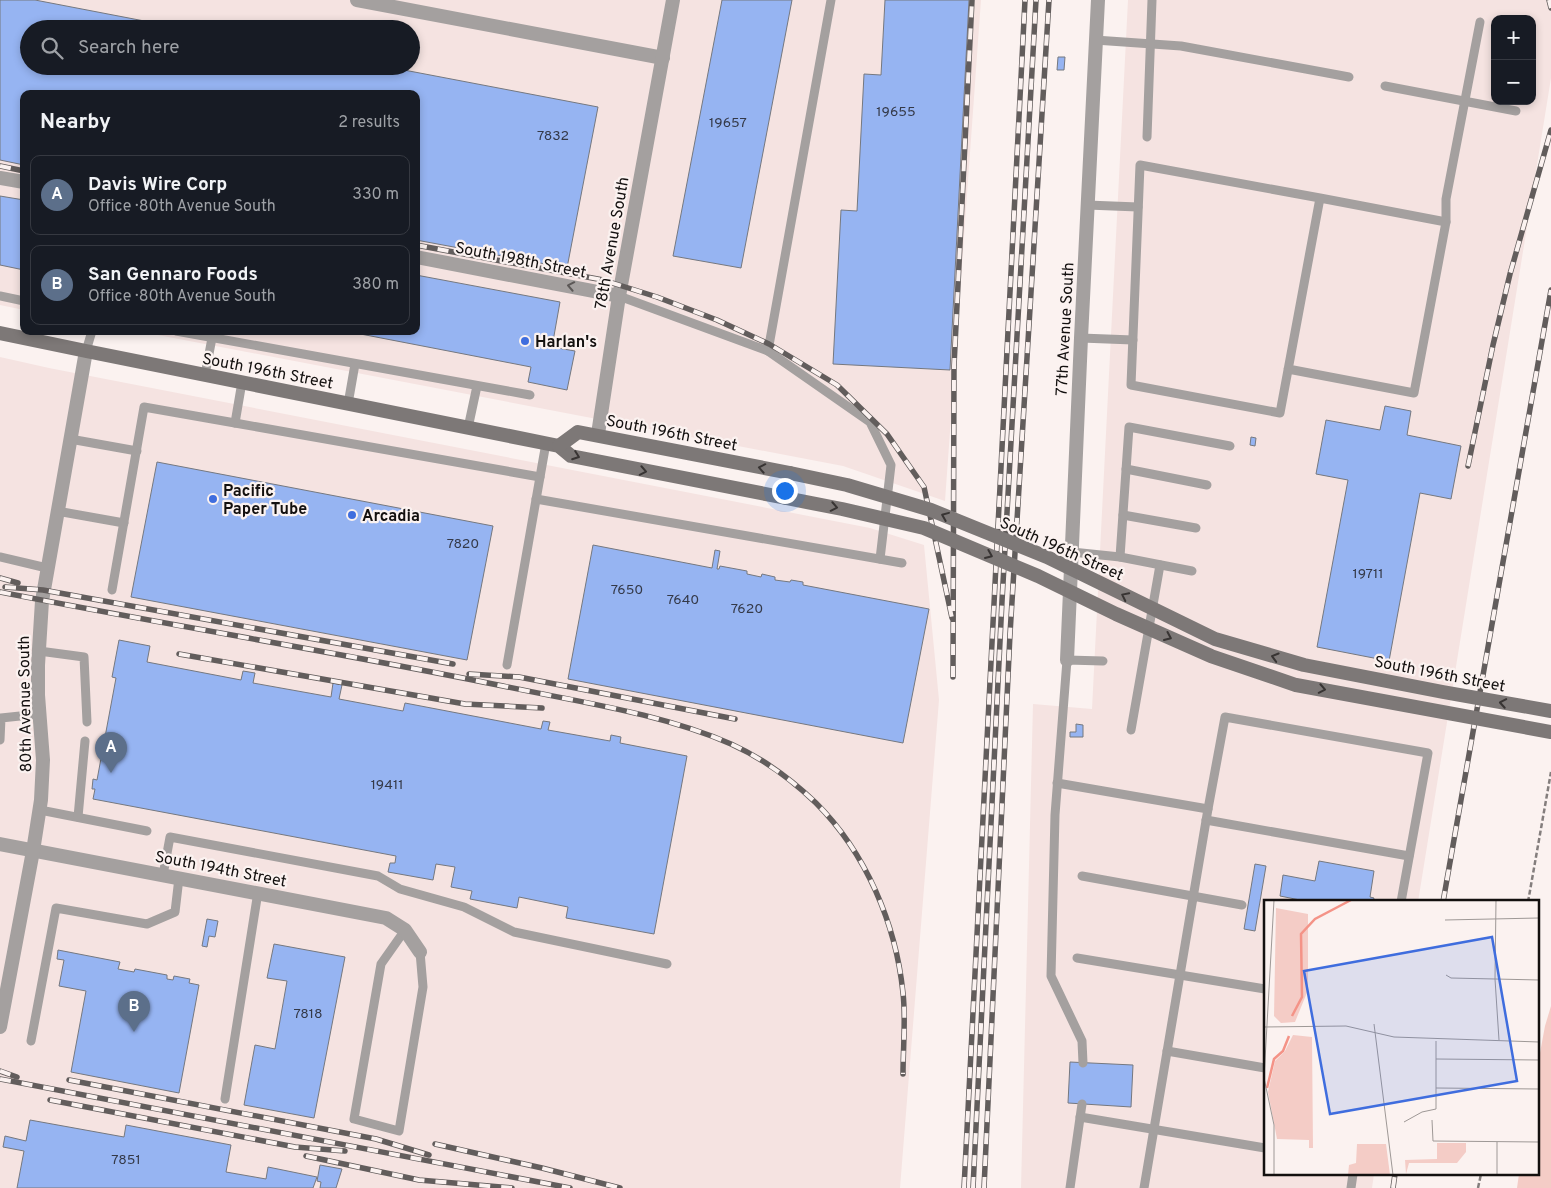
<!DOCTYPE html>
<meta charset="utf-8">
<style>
:root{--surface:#171b24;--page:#242831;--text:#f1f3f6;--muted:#9ea1a6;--line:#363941;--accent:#3f6dde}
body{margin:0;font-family:Overpass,sans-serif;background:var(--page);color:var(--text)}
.controls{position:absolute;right:15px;top:15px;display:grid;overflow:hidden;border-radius:10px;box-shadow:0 2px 8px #0003}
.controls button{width:45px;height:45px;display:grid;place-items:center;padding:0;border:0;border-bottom:1px solid var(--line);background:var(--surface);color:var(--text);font:25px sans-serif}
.you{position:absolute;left:784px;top:490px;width:18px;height:18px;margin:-12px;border:4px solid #fff;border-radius:50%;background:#1a73e8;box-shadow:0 0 0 8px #1a73e833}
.badge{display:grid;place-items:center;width:32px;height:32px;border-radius:50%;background:var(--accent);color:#fff;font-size:16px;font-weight:700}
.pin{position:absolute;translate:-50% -41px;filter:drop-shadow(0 1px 2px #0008)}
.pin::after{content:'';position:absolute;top:26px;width:18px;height:15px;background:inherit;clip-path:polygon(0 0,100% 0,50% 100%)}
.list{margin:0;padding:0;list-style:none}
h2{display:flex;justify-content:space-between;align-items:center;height:65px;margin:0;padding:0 20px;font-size:21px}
h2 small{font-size:16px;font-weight:400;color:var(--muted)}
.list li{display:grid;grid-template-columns:32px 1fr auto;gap:15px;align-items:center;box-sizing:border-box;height:80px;margin:0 10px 10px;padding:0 10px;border:1px solid var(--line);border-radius:10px}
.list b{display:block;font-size:19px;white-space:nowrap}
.list p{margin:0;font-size:16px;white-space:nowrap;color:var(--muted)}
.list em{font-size:16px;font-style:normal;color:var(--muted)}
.icon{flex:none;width:28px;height:28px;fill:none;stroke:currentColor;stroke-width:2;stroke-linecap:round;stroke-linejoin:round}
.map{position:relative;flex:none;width:1551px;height:1188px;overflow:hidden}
.search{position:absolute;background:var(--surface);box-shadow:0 2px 8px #0003;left:20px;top:20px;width:400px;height:55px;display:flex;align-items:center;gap:12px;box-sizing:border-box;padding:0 18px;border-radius:28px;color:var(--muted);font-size:19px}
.panel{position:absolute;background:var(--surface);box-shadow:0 2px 8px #0003;left:20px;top:90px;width:400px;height:245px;border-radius:10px}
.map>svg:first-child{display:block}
.built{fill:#f5e3e1;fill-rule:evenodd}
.green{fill:#f4ccc6}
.building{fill:#96b4f2;stroke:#75787f}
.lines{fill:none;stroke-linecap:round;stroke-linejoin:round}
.path{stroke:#847e7d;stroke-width:2.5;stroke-dasharray:5 2.5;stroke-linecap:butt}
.service{stroke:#a4a09f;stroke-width:9}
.minor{stroke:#a4a09f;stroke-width:14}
.tertiary{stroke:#a4a09f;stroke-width:14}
.secondary{stroke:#7d7877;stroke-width:14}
.rail-casing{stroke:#625d5c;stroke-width:5.5}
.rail{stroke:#fbf2f0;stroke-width:4;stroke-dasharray:11;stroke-linecap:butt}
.secondary-bridge{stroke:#7d7877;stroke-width:14}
.oneway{stroke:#5c5857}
.oneway2{stroke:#383433}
.poi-dot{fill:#3f6dde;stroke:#fbf2f0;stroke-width:2}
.labels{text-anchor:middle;stroke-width:4.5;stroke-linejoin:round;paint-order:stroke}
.number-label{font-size:14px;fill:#343948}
.street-label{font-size:16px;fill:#13100f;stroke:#fbf2f0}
.poi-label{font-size:16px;font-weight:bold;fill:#13100f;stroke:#fbf2f0;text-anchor:start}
.inset-river{fill:none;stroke:#f49387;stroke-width:2.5}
.inset-road{fill:none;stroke:#9e9896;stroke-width:1}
.view{fill:#3f6dde;fill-opacity:0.15;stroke:#3f6dde;stroke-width:2.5}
.inset-edge{fill:none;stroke:#13100f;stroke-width:2.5}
</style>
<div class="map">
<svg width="1551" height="1188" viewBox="0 0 1551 1188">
<rect width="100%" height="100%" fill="#fbf2f0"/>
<g class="built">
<path d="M0,0H981L945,501L843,466L137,331H416V94H24V310L0,305ZM29,29H411V66H29Z"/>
<path d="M1128,0H1551V78L1418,902H1265V1174H1374L1372,1188H1021L1033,704L1092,709ZM1495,19H1532V101H1495Z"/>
<path d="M0,357L49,368L870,528L924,545L939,700L900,1188H0Z"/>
</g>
<path class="green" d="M1551,1006V1188H1517L1519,1174H1537V1069L1545,1026Z"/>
<g class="building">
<path d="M0,0H35L186,29H29V66H383L598,107L567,268L416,240V94H24V165L0,160Z"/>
<path d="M722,0H792L741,268L673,256Z"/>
<path d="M885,0H969L950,370L833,364L841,210L857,211L864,74L881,75Z"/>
<path d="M1058,57H1065L1064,70H1057Z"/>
<path d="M0,196L24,200V270L0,265Z"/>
<path d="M416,275L560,302L552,347L575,351L567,390L528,382L531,367L345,331H416Z"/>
<path d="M1385,406L1411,411L1407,435L1461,446L1451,499L1420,493L1389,661L1317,647L1348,480L1316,474L1326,420L1380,430Z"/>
<path d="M1251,437L1256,438L1255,446L1250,445Z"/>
<path d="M157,462L493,526L467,660L131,597Z"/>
<path d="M593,545L712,568L715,550L720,551L717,569H719L720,566L747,571V574L761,577L762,574L775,577V580L790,582L791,580L803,582V585L929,609L903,743L568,679Z"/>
<path d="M119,640L150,646L147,662L241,680L243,671L255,673L253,683L331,697L333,683L342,685L339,699L403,711L405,703L541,729L543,721L550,722L548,730L610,741L611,735L621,737L620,743L687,756L654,934L566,918L568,907L519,897L517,908L470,899L472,891L451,887L455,867L436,864L433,880L388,872L390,863H395L396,856L93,799L95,789H92L93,779L97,780L116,678L112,677Z"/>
<path d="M1076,724L1083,725V737H1070V732H1076Z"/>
<path d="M1319,861L1374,871L1370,897L1374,898L1373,902H1310L1280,896L1283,875L1315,881Z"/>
<path d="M1255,864L1266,866L1255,931L1244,929Z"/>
<path d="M207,919L218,921L215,937L209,936L207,947L202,946Z"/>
<path d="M274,944L345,957L314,1118L244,1105L255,1045L275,1049L287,981L267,978Z"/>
<path d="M58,950L120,962L118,969L134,972L135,969L167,975V979L173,980L174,976L190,979L189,983L199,985L179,1093L71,1072L86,991L59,986L64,960L57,959Z"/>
<path d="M1070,1062L1133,1065L1131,1107L1068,1103Z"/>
<path d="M30,1120L124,1137L126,1125L231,1145L226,1172L266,1179L268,1167L317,1177L313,1188H17L24,1151L3,1147L5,1136L26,1141Z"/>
<path d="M320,1165L342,1169L336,1188H320L321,1182L317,1181Z"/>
</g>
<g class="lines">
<g class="path">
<path d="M1528,902L1551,772"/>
<path d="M1478,1188L1481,1174"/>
</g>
<g class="service">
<path d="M1095,40L1181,46L1349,77"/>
<path d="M1385,86L1516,111"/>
<path d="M1147,137L1152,0"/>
<path d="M1087,205L1138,207"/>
<path d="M1446,222V199L1480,22"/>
<path d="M0,296L24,301"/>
<path d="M619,296L768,351L831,0"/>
<path d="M176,331L530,395"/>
<path d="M1081,338L1133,340"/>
<path d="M86,351L92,331"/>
<path d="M768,351L870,422L891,465L880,559"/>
<path d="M1288,369L1414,393L1446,222L1320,198L1280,413L1131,385L1140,165L1320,198"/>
<path d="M205,375L212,338"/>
<path d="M348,404L355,364"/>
<path d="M235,423L540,477L546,443"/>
<path d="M468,428L477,386"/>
<path d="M70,439L137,451"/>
<path d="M1126,469L1207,485"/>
<path d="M536,499L902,563"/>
<path d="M57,511L124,523"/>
<path d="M1123,515L1196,528"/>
<path d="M1072,552L1120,557L1192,571"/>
<path d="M0,557L47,568"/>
<path d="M1120,557L1129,427L1230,446"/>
<path d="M112,590L144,407L235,423L242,382"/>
<path d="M39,651L84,657L87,722"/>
<path d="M507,665L540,477"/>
<path d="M1131,730L1160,565"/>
<path d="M0,740L1,718L39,714"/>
<path d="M1057,783L1208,809L1225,717L1428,753L1401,902"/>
<path d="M40,810L147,831"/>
<path d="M78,817L85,741"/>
<path d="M1206,820L1409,856"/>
<path d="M163,875L170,837L378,876L400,889L464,907L514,932L667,964"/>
<path d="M1082,876L1242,905"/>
<path d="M405,930L381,964L354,1119L399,1131L423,987L420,952"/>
<path d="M1077,958L1265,989"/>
<path d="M31,1041L56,908L147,924L175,912L179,878"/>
<path d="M1167,1051L1265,1068"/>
<path d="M1083,1063L1082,1041L1051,976L1055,815L1067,660L1103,661"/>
<path d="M225,1099L258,892"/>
<path d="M1080,1117L1265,1148"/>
<path d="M1070,1188L1082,1104"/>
<path d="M1144,1188L1208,809"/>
<path d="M1351,1188L1353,1174"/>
</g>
<g class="minor">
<path d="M357,0L663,58"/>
<path d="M0,178L24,182"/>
<path d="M416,257L619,296"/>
<path d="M598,434L619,296L673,0"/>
<path d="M1067,660L1081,338L1098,0"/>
<path d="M0,844L386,918L405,930L420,952"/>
</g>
<path class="tertiary" d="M0,1027L33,851L41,800L43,760L38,695V665L42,601L86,351"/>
<g class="secondary">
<path d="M0,333L86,351L559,446L571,456L786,498"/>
<path d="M559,446L578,432L790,473"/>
</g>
<defs>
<g id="rail">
<path d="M1549,0L1551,8"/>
<path d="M0,166L24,171"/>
<path d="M416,245L603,280L657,297L717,320L769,344L837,385L887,434L924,487L952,618"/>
<path d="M1468,466L1493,345L1510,274L1551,130"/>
<path d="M0,578L18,583"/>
<path d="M5,587L43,590L453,664"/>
<path d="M0,592C167,625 336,652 503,686C579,702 660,713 731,744C762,758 792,780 816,803C866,853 896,924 903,993C906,1019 903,1047 903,1074"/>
<path d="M179,654L465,704L542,708"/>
<path d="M469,674L519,677L735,719"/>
<path d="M953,677L954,366L972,0"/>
<path d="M1443,902L1551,290"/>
<path d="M0,1071L17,1077"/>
<path d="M0,1079L570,1188"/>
<path d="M69,1080L376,1139L429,1155"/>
<path d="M50,1100L295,1147L345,1151"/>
<path d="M435,1144L542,1168L620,1188"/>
<path d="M306,1156L419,1180L512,1188"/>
<path d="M964,1188L1025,0"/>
<path d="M973,1188L1002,601L1036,0"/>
<path d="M984,1188L1010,634L1049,0"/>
<path d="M1393,1188L1395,1174"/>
</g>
</defs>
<use href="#rail" class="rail-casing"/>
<use href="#rail" class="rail"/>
<g class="secondary-bridge">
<path d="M790,473L847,485L931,510L1047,557L1215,639L1304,665L1443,692L1551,711"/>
<path d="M786,498L842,509L924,528L1038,576L1116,614L1211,656L1296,685L1551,732"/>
</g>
</g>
<defs><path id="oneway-chevron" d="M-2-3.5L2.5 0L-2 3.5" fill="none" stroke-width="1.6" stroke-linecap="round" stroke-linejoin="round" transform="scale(1.25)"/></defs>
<use class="oneway" href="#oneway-chevron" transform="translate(571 286) rotate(-169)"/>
<g class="oneway2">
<use href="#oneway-chevron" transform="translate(576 456) rotate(20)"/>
<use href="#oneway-chevron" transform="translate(762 468) rotate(-169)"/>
<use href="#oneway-chevron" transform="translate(643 471) rotate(11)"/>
<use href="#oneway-chevron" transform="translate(834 507) rotate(11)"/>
<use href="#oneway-chevron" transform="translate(945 516) rotate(-158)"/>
<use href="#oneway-chevron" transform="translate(989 555) rotate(23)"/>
<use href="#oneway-chevron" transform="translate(1125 596) rotate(-154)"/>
<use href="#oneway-chevron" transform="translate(1168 637) rotate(24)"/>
<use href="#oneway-chevron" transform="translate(1275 657) rotate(-164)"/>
<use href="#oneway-chevron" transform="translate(1322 689) rotate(11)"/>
<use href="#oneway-chevron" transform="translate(1503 703) rotate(-170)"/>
</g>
<g class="poi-dot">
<circle cx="525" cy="341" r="5"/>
<circle cx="213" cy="499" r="5"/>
<circle cx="352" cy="515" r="5"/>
</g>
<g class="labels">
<g class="number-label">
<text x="896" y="116">19655</text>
<text x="728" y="127">19657</text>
<text x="553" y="140">7832</text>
<text x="463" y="548">7820</text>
<text x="1368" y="578">19711</text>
<text x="627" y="594">7650</text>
<text x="683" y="604">7640</text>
<text x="747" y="613">7620</text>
<text x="387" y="789">19411</text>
<text x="308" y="1018">7818</text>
<text x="126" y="1164">7851</text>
</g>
<g class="street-label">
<text transform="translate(611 243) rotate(-80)" y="6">78th Avenue South</text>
<text transform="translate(521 259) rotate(11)" y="6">South 198th Street</text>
<text transform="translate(1064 329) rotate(-87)" y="6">77th Avenue South</text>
<text transform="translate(268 370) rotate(11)" y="6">South 196th Street</text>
<text transform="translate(672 432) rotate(11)" y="6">South 196th Street</text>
<text transform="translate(1062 548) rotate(24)" y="6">South 196th Street</text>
<text transform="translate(1440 673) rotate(11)" y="6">South 196th Street</text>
<text transform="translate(24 704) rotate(-91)" y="6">80th Avenue South</text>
<text transform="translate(221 868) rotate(11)" y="6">South 194th Street</text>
</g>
<g class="poi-label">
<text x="535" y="347">Harlan's</text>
<text x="223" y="496">Pacific<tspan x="223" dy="18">Paper Tube</tspan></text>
<text x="362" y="521">Arcadia</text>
</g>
</g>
<g transform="translate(1264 900)">
<rect width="275" height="275" fill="#fbf2f0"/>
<path d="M12,8L44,14V90L31,122L17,123L10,116ZM29,135L48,137L49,248H45V240L13,239L4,192L11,161L21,151ZM173,243H202V252L193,263H145L142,274L141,260L173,259ZM93,244H122L126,275H84L85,265L92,263Z" fill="#f4ccc6"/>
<path class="inset-river" d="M28,116L38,97L37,34L51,19L87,0M3,188L10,159L19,151L25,136"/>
<path class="inset-road" d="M10,0L0,178L10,225V275M232,0L231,79L235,140M181,20L275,18M182,75L187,78L275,80M110,124L129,275M0,127L82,126L130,137L275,142M172,159L275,160M172,188L275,189M168,220L169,241L275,242M140,222L158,212L172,209V141M233,275V242"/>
<path class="view" d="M228,37L253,181L66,214L40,71Z"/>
<rect width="275" height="275" class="inset-edge"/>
</g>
</svg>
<div class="controls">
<button>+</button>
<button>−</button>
</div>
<div class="you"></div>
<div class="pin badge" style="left:111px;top:773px;background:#5c6f8a">A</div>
<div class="pin badge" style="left:134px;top:1032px;background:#5c6f8a">B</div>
<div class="search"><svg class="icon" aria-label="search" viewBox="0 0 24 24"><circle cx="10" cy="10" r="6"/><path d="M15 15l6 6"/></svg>Search here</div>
<section class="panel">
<h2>Nearby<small>2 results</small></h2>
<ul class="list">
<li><span class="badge" style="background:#5c6f8a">A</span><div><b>Davis Wire Corp</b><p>Office · 80th Avenue South</p></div><em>330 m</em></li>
<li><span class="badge" style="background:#5c6f8a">B</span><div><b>San Gennaro Foods</b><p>Office · 80th Avenue South</p></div><em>380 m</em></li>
</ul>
</section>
</div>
